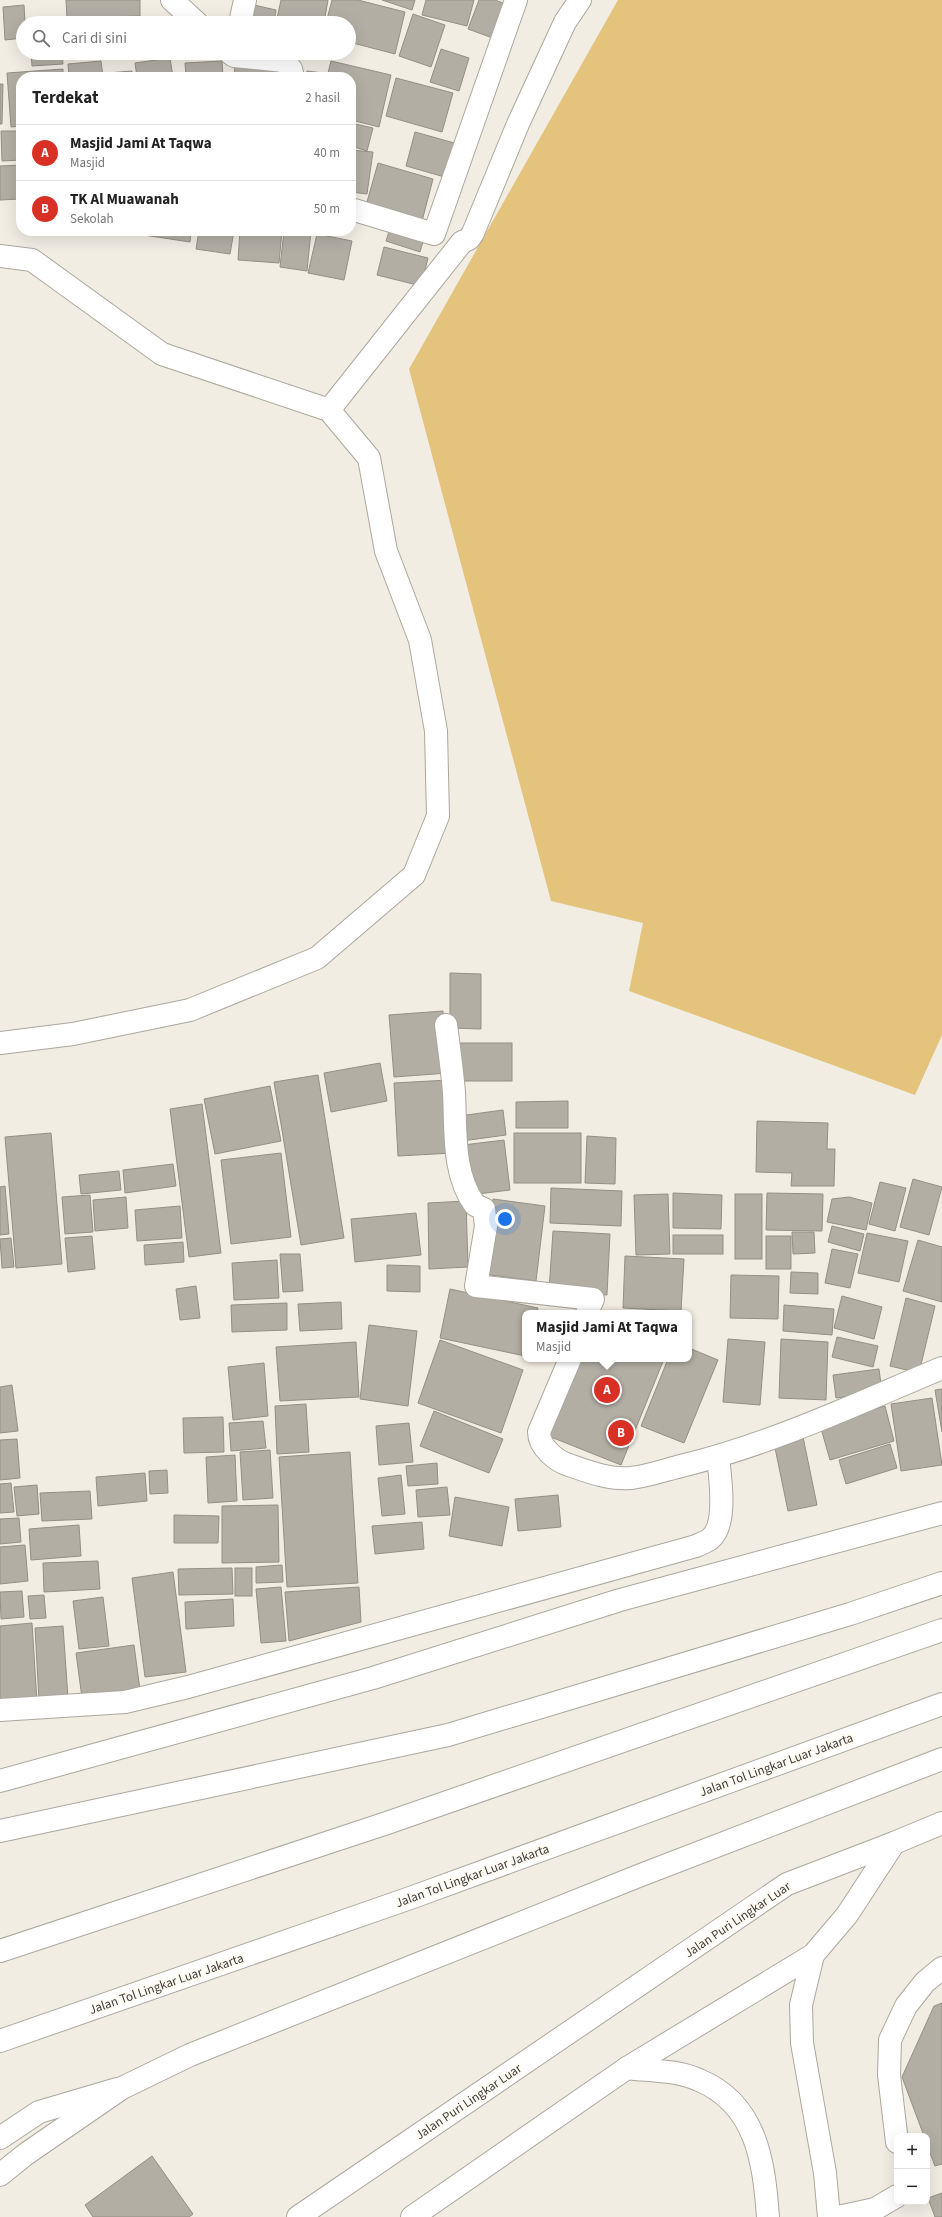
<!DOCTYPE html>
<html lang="id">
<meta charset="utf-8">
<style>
:root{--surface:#fff;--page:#f2f2f2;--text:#222;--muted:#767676;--line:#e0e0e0;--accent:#d93025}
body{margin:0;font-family:"Source Sans 3",sans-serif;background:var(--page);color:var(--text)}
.controls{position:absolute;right:12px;bottom:12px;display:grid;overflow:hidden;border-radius:8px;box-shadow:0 4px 16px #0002}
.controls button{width:36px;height:36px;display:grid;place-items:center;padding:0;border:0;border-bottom:1px solid var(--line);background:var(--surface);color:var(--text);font:20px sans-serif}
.you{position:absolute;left:505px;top:1219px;width:14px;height:14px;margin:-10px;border:3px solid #fff;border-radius:50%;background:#1a73e8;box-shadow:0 0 0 6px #1a73e833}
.badge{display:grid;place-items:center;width:26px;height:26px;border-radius:50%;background:var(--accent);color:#fff;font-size:13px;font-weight:700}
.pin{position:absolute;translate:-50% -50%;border:2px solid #fff;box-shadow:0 1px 4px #0006}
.popup{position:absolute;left:522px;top:1310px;width:170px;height:52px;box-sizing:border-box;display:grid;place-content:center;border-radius:8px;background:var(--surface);filter:drop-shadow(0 1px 3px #0005);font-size:13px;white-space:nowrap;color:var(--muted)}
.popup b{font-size:15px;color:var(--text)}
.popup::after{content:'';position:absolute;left:50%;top:100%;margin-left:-8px;border:8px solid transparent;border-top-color:var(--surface)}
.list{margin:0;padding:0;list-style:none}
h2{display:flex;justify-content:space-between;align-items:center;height:52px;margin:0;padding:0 16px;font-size:17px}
h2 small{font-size:13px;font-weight:400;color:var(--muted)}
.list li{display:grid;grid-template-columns:26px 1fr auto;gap:12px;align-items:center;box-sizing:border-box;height:56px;padding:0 16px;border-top:1px solid var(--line)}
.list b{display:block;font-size:15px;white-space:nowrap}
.list p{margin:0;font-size:13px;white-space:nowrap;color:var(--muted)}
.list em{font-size:13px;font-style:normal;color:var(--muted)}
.icon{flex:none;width:22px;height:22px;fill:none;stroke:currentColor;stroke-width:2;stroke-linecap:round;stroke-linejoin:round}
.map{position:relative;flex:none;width:942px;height:2217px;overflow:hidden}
.search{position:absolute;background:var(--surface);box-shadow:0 4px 16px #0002;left:16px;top:16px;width:340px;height:44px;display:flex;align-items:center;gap:10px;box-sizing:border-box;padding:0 14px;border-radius:22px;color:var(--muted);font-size:15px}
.panel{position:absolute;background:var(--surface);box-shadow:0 4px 16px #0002;left:16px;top:72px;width:340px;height:164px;border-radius:16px}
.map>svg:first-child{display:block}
.green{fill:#e4c37d}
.building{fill:#b2aea4;stroke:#938f85}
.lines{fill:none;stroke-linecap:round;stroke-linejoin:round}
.minor-casing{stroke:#aca79e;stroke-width:24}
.major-casing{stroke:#aca79e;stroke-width:24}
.highway-casing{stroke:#aca79e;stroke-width:24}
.minor{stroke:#fff;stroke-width:22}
.major{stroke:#fff;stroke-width:22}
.highway{stroke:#fff;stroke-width:22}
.labels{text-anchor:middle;stroke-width:4;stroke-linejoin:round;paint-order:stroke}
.street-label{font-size:13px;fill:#3e3c38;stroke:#fffbf3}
</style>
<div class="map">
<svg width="942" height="2217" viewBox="0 0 942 2217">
<rect width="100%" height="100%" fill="#f2ede3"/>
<path class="green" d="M618,0H942V1035L915,1095L629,991L643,923L551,901L409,369Z"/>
<g class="building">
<path d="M66,0H140V16L67,18Z"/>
<path d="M281,0H328L324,23H276Z"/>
<path d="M332,0H358L405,12L395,54L349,42V23H326Z"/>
<path d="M382,0H415L412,10Z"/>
<path d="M426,0H474L467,26L422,15Z"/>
<path d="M479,0H495L511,6L498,40L468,29Z"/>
<path d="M24,5L25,23H23V38L5,40L3,7Z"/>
<path d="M254,5L276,10L274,23H250Z"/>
<path d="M413,14L445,25L431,67L399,56Z"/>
<path d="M131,21L132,23H67Z"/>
<path d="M441,49L469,58L459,91L430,82Z"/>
<path d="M31,53H62L63,64L32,66Z"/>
<path d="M68,53H132V57L68,59Z"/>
<path d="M170,58L173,77H137L135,63Z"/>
<path d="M101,61L103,77H69L68,64Z"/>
<path d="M222,61L223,77H186L185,63Z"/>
<path d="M331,61L391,75L379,127L351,120V77H327Z"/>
<path d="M235,63L280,66L279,77H234Z"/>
<path d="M63,69V77H21V126L11,127L7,73Z"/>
<path d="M132,71V77H107V73Z"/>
<path d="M307,71L323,73L322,77H306Z"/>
<path d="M396,78L453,93L442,132L386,116Z"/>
<path d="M0,84H3L2,124H0Z"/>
<path d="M351,123L373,128L367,151L351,146Z"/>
<path d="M1,131H21V160L2,161Z"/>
<path d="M415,132L458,144L448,178L406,166Z"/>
<path d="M351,150L373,152L367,194L351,192Z"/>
<path d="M378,163L433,179L421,225L365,209Z"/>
<path d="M21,165V199L0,200V166Z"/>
<path d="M391,225L425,235L420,252L386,241Z"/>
<path d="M144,231H191L190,242L144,235Z"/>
<path d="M199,231H234L230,254L196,249Z"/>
<path d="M240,231H282L279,263L238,260Z"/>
<path d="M284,231H311L307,271L280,267Z"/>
<path d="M317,234L352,241L344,280L308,273Z"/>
<path d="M384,247L428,258L421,286L377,275Z"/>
<path d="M450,973L481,974V1029L450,1028Z"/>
<path d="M443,1011L448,1073L394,1077L389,1015Z"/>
<rect x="453" y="1043" width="59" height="38"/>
<path d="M380,1063L387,1101L331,1112L324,1073Z"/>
<path d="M318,1075L344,1238L301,1245L274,1082Z"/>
<path d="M449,1080L453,1153L398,1156L394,1083Z"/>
<path d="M270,1086L281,1141L215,1154L204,1099Z"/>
<path d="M568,1101V1128H516V1102Z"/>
<path d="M202,1104L221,1253L189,1257L170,1109Z"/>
<path d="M503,1110L506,1135L462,1141L459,1116Z"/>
<path d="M757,1121L828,1123L827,1149H835L834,1186H791L792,1173L756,1172Z"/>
<path d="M51,1133L62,1264L16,1268L5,1137Z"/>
<rect x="514" y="1133" width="67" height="50"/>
<path d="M587,1136L616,1138L615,1184L585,1183Z"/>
<path d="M504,1140L510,1190L469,1195L463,1145Z"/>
<path d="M281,1153L291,1237L231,1244L221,1160Z"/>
<path d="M173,1164L176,1186L125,1193L123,1170Z"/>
<path d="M119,1171L121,1190L81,1194L79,1175Z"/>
<path d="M913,1179L942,1187L929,1235L900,1227Z"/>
<path d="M880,1182L906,1188L895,1231L869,1224Z"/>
<path d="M5,1186L9,1234L0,1235V1187Z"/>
<path d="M551,1188L622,1191L621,1226L550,1223Z"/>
<path d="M673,1193L722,1195L721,1229L673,1228Z"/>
<path d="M767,1193L823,1194L822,1231L766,1230Z"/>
<path d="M668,1194L670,1254L636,1255L634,1195Z"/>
<rect x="735" y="1194" width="27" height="65"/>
<path d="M90,1195L93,1232L65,1234L62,1197Z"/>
<path d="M126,1197L128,1228L95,1231L93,1200Z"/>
<path d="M849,1197L872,1203L866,1230L827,1222L832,1199Z"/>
<path d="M493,1199L545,1206L536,1281L483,1274Z"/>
<path d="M466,1201L468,1267L429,1269L428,1203Z"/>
<path d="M180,1206L182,1238L137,1241L135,1210Z"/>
<path d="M416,1213L421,1255L355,1262L351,1219Z"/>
<path d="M832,1226L864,1234L860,1251L828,1242Z"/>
<path d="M553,1231L610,1234L607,1295L549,1291Z"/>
<path d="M792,1232H814L815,1253L793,1254Z"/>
<path d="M867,1233L908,1241L899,1282L858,1273Z"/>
<rect x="673" y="1235" width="50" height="19"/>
<path d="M92,1236L95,1269L68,1272L65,1238Z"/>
<rect x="766" y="1236" width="25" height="33"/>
<path d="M11,1238L14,1267L2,1268L0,1239Z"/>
<path d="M918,1240L942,1247V1302L903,1291Z"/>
<path d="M183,1242L184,1262L145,1265L144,1245Z"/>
<path d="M832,1249L858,1254L850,1288L825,1283Z"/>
<path d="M280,1254H300L303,1291L283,1292Z"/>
<path d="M625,1256L684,1259L681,1311L623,1308Z"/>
<path d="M277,1260L279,1298L234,1300L232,1263Z"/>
<path d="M387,1265L420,1266V1292L387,1291Z"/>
<path d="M791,1272L818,1273V1294L790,1293Z"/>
<path d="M731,1275L779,1276L778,1319L730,1318Z"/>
<path d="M196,1286L200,1318L180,1320L176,1289Z"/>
<path d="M450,1289L538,1308L537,1313H525V1356L440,1338Z"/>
<path d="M842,1296L882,1307L874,1339L834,1328Z"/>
<path d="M906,1298L935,1306L919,1373L890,1366Z"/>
<path d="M341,1302L342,1329L300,1331L298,1304Z"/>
<path d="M287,1303V1330L232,1332L231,1305Z"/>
<path d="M784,1305L834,1309L832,1335L783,1331Z"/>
<path d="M369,1325L417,1331L408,1406L360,1399Z"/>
<path d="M837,1337L878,1346L873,1367L832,1357Z"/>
<path d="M728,1339L765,1342L760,1405L723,1402Z"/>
<path d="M781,1339L828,1342L826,1400L779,1398Z"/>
<path d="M440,1340L523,1370L501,1433L418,1403Z"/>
<path d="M356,1342L359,1397L280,1401L276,1347Z"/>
<path d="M689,1348L718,1360L684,1443L641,1426L668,1359H689Z"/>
<path d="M576,1359H664L621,1465L546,1435Z"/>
<path d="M264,1363L268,1416L233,1420L228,1367Z"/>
<path d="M879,1369L882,1392L836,1398L833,1375Z"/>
<path d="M12,1385L18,1431L0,1433V1387Z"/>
<path d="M942,1389V1432L935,1390Z"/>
<path d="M932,1398L942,1465L901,1471L891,1404Z"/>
<path d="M306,1404L309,1452L277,1454L275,1406Z"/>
<path d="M885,1406L894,1441L830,1460L820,1425Z"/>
<path d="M434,1411L503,1439L489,1473L420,1446Z"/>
<path d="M223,1417L224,1452L184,1453L183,1418Z"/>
<path d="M263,1421L266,1448L231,1451L229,1423Z"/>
<path d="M409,1423L413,1462L379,1465L376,1426Z"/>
<path d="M803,1437L817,1505L788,1511L774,1443Z"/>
<path d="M17,1439L20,1478L0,1480V1440Z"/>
<path d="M890,1444L897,1468L846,1484L839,1460Z"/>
<path d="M270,1450L273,1498L243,1500L240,1452Z"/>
<path d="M350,1452L358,1583L287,1587L279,1457Z"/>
<path d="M235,1455L237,1501L208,1503L206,1457Z"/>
<path d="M437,1463L438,1484L408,1486L406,1466Z"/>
<path d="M167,1470L168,1493L150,1494L149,1471Z"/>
<path d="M145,1473L147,1501L98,1506L96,1477Z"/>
<path d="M401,1475L405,1514L382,1516L378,1478Z"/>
<path d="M11,1483L14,1512L0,1513V1484Z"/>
<path d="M37,1485L39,1514L17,1516L14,1487Z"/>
<path d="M447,1487L450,1515L418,1517L416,1490Z"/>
<path d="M90,1491L92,1519L42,1521L40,1493Z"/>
<path d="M558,1495L561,1527L518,1531L515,1499Z"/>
<path d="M455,1497L509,1507L502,1546L449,1536Z"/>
<path d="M278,1505L279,1562L222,1563V1506Z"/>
<path d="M174,1515L219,1516L218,1543H174Z"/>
<path d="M19,1518L21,1542L0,1544V1519Z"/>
<path d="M422,1522L424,1549L375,1554L372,1526Z"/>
<path d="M79,1525L81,1556L31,1560L29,1529Z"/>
<path d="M25,1545L28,1581L0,1584V1547Z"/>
<path d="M98,1561L100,1589L44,1592L43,1563Z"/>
<path d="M282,1565L283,1582L256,1583V1567Z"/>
<path d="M232,1568L233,1594L179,1595L178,1569Z"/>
<rect x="235" y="1568" width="17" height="28"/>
<path d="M173,1572L186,1672L145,1677L132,1578Z"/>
<path d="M281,1587L286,1641L261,1643L256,1589Z"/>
<path d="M359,1587L361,1622L289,1641L285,1592Z"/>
<path d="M22,1591L24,1617L1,1619L0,1592Z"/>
<path d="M44,1595L46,1618L30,1619L28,1596Z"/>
<path d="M103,1597L109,1646L79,1649L73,1601Z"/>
<path d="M233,1599L234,1626L186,1629L185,1602Z"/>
<path d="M32,1623L37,1702L0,1705V1626Z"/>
<path d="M63,1626L68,1698L39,1700L35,1628Z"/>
<path d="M134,1645L140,1690L82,1698L76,1653Z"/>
<path d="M942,2003V2164L935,2166L927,2145V2136H924L902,2077L934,2006Z"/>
<path d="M152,2156L193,2214L189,2217H93L85,2205Z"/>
<path d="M942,2193V2217H935L928,2198Z"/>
</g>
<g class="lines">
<defs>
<g id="minor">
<path d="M172,0L197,23"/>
<path d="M240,23L245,0"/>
<path d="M230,53L234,56L284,61L291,69L293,77"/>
<path d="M351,209L434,234L516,0"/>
<path d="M0,256L32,260L162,354L329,410L369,458L386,551L420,640L436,731L438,816L414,875L317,958L190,1010L73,1034L0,1043"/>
<path d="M329,410L462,242L469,239L473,233L518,124L565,22L580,0"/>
<path d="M446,1025C449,1047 452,1069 454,1092C456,1129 452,1174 475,1205L484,1209L486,1226L476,1286L593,1299L587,1313"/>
<path d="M570,1359L539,1432C539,1447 556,1461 569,1465C589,1472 610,1480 631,1478C648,1476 665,1470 681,1466C772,1444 856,1404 942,1368"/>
<path d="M0,1710L125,1702L188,1687L696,1546C700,1544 706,1542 710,1539C728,1525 720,1477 718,1457"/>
<path d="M813,1955L801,2005L802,2043L825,2173L829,2217"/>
<path d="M627,2068C651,2071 677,2070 699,2080C757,2104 764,2163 768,2217"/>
<path d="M0,2138L39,2112L117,2089"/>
<path d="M897,2142L889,2075L890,2040L906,2006L925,1982L942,1968"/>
<path d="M838,2217L875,2209L897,2196"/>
</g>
<g id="major">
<path d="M298,2217L787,1884L894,1843L942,1823"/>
<path d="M412,2217L627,2068L813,1955L847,1915L894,1843"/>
</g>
<g id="highway">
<path d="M0,1781L373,1678L620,1600L942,1513"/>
<path d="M0,1831L448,1735L850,1614L942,1583"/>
<path d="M0,1951L387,1823L942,1630"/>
<path d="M0,2041L413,1897L942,1704"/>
<path d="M0,2175L26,2154L122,2088L190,2055L641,1875L942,1759"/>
</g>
</defs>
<use href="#minor" class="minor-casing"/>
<use href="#major" class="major-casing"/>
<use href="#highway" class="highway-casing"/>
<use href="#minor" class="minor"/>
<use href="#major" class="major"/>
<use href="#highway" class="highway"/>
</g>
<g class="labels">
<g class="street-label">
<text transform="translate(776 1764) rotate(-20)" y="5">Jalan Tol Lingkar Luar Jakarta</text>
<text transform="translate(472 1875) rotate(-20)" y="5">Jalan Tol Lingkar Luar Jakarta</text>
<text transform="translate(737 1919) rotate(-34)" y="5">Jalan Puri Lingkar Luar</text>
<text transform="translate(166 1983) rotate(-19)" y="5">Jalan Tol Lingkar Luar Jakarta</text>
<text transform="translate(468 2101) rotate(-34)" y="5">Jalan Puri Lingkar Luar</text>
</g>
</g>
</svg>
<div class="controls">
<button>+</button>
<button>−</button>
</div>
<div class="you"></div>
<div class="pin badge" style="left:607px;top:1390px">A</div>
<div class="popup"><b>Masjid Jami At Taqwa</b>Masjid</div>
<div class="pin badge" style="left:621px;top:1433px">B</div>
<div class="search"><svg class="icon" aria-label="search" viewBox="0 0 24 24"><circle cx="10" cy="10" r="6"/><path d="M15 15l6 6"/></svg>Cari di sini</div>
<section class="panel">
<h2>Terdekat<small>2 hasil</small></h2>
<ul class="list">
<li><span class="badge">A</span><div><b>Masjid Jami At Taqwa</b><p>Masjid</p></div><em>40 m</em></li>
<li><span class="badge">B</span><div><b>TK Al Muawanah</b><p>Sekolah</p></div><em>50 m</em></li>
</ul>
</section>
</div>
